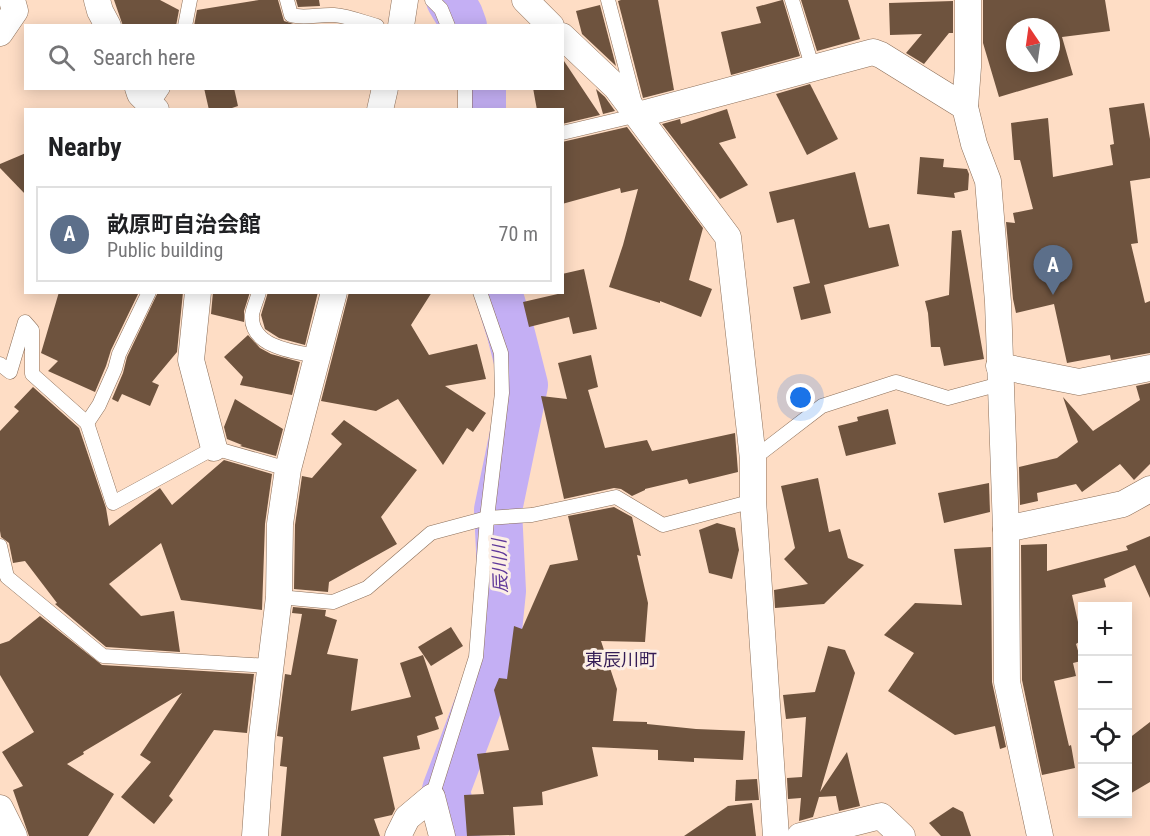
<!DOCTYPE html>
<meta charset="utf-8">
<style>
:root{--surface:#fff;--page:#f2f2f2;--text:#202124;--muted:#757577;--line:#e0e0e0;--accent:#d93025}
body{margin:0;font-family:"Roboto Condensed","Noto Sans JP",sans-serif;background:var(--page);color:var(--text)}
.controls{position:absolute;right:18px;bottom:18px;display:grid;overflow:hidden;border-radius:0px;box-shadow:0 3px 15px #0003}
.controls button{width:54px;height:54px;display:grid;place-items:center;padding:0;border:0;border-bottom:2px solid var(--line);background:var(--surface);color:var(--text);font:30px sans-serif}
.compass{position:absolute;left:1006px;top:18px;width:54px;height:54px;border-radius:50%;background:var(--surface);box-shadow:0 3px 15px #0003;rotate:347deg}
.you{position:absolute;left:801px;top:398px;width:21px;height:21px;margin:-15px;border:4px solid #fff;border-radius:50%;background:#1a73e8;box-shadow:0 0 0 9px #1a73e833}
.badge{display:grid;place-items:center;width:39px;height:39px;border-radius:50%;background:var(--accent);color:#fff;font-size:20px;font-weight:700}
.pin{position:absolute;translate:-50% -50px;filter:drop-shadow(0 2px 3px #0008)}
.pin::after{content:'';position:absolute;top:32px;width:21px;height:18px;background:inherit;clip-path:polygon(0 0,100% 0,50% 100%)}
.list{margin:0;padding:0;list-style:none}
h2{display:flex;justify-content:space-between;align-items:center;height:78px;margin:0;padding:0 24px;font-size:26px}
h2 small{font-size:20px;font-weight:400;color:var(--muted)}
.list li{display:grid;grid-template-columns:39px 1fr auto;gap:18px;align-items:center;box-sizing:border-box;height:96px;margin:0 12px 12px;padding:0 12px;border:2px solid var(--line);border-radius:0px}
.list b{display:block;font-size:22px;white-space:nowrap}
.list p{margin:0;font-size:20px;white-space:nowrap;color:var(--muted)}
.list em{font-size:20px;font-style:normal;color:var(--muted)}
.icon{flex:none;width:33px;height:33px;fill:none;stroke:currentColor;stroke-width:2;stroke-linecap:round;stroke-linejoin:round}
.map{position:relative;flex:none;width:1150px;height:836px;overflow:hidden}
.search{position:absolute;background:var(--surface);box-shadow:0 3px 15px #0003;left:24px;top:24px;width:540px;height:66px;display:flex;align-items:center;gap:15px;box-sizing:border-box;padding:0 21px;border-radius:0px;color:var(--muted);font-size:22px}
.panel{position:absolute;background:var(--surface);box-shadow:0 3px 15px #0003;left:24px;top:108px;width:540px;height:186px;border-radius:0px}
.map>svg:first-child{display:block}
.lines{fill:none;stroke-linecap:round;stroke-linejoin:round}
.river{stroke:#c4aff4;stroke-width:48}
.building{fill:#6e533e;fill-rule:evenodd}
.lane-casing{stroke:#8c6f59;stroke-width:15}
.street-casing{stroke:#8c6f59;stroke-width:27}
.lane{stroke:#fff;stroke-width:14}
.street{stroke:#fff;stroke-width:26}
.labels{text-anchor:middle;stroke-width:6;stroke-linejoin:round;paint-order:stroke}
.water-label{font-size:18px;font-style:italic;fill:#5f389a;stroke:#fcefe5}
.neighbourhood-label{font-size:18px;fill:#331c55;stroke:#fcefe5}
</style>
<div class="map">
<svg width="1150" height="836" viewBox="0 0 1150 836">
<rect width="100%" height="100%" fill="#feddc5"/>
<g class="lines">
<g class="river">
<path d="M450,0L459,15L463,26"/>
<path d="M482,110V88"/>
<path d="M456,836L446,790L483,692L496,650L502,591L498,510L524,385L511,334L498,292"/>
</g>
</g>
<g class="building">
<path d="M114,0H160L179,10L176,26H123Z"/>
<path d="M259,0H278L284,21L300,26H194L197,10Z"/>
<path d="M296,0H319L320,6L298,7Z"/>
<path d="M621,0H658L674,90L643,98L618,1Z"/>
<path d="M782,0H783L800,56L731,75L721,32L761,23L756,7Z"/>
<path d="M801,0H848L860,39L817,51Z"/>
<path d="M983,0H1105L1110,31L1062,37L1073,75L999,97L983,43ZM1015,27H1051V63H1015Z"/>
<path d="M953,1V33H949L924,64L906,53L922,34L890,35L889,3Z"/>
<path d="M600,5L616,66L582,34L576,11Z"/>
<path d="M562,58L600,115L562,124V110H537L533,88H562Z"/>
<path d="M810,84L838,139L807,155L776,94Z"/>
<path d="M204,88H234L238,106L226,110H209Z"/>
<path d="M596,89L605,97L615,111L603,114Z"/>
<path d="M1144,103L1150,139V178L1130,181L1138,243L1131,244L1145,303L1150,301V353L1111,360L1110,355L1067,363L1054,304L1016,313L1013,299L1006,222L1015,223L1013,213L1033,209L1020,160H1014L1011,123L1048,118L1053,177L1113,165L1110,145L1114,144L1109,108Z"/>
<path d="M727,109L736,138L719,143L748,185L720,199L662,124L680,119L681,124Z"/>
<path d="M627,127L703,228L689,280L712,289L701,317L660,301V303L609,287L623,245L638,189L621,193L620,188L562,204V142Z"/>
<path d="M26,153V195L0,168V164Z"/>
<path d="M920,157L944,159L943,167L967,169L969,174L968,190L954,193L955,198L917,194Z"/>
<path d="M855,172L869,228L889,224L899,266L824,285L831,313L801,320L793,287L810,283L794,219L777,223L769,192Z"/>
<path d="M961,230L984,359L944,366L940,347H931L928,313L925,301L949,295L952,231Z"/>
<path d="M584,269L597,329L573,334L569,317L529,327L523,302L562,293V274Z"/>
<path d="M59,292H139L111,350L106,366L95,392L48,371L58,361L41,353Z"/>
<path d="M158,292H183L177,352L152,382L159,385L150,406L122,394L118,402L112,399L123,373L127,357Z"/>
<path d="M213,292H250L244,311V322L211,314Z"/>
<path d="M268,292H318L305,345L279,338L265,329L261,315Z"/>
<path d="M349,292H432L411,325L429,355L477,344L486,379L445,386L486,413L473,432L467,428L443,465L398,399L376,411L321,401Z"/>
<path d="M248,335L260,348L271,354L300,362L292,395L240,385L243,377L224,357Z"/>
<path d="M591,355L598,387L588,390L605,448L647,440L652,451L735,433L738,472L689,484L687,479L645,489V490L632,496L621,489L614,488L564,499L541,396L567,399L558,363Z"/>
<path d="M1150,383V464L1134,480L1120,464L1082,492L1076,484L1037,493L1038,501L1020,505L1019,467L1057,458L1078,442L1063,397L1093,431L1140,400L1136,386Z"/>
<path d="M33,387L79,428L106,508L109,526L160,488L172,505L224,460L272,474L265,524L262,610L181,600L161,543L109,584L141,616L174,611L180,652L106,647L55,604L57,603L25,561L13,563L9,543L1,537L0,531V431L19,411L14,407Z"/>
<path d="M235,399L283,429L276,456L240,446L242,445L227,439L224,427Z"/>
<path d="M888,409L896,444L846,456L838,426L858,421L857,417Z"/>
<path d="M344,420L417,470L381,517L397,544L329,582L328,592L294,589L295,525L302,476L312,478L342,444L331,434Z"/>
<path d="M818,478L829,532L840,529L848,558L864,565L824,604L775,608L774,590L808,584L784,559L795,548L781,486Z"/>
<path d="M989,483L990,512L944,523L938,493Z"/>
<path d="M614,507L632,517L641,556L637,555L648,603L645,642L601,641L617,689L613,721L647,722V724L696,729L745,731L743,760L694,758V762L658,760V750L592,747L598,776L542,792L543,805L513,807L515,835L467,836L464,795L484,794L477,754L509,750L494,690L499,678L507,679L514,626L522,629L550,565L578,560L568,516Z"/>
<path d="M717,523L735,528L739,550L732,579L709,573L699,530Z"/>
<path d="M1150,536V598L1135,565L1104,579L1106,587L1072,595L1082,640L1076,644L1081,661L1073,663L1076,676L1054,681L1069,746L1071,745L1075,768L1042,775L1022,680L1021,545L1047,544V571L1128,550L1126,546Z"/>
<path d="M991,547L992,682L1006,747L1000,749L995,726L955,735L888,691L914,653L884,635L915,603L962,605L954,549Z"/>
<path d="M293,607L326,610L325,616L337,620L327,654L358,659L351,711L411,697L400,663L423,655L443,714L435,717L439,729L417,736L420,749L383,757L395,809L392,815L374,819L380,836H281L287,767L280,766L283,737L277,736L285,674L291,675L302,614L292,613Z"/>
<path d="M40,616L102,665L254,674L247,733L214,730L169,796L173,800L154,824L121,797L151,762L140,755L182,693L83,752L84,754L67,764L114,794L88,836H29L13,790L23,786L2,752L34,732L0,675V644L9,641Z"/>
<path d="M451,627L463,646L431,666L418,647Z"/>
<path d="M828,646L845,650L855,673L820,792L847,752L860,806L839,811L836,796L819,797L813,817L799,821L801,798L788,799L787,778L802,777L806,717L786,719L783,695L815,692Z"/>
<path d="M1150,722V782L1128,795V739Z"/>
<path d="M757,779L759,800L735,801L736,780Z"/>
<path d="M752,803L756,836H684L728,806Z"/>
<path d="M953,807L963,812L971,836H941L929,823Z"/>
</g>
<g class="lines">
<defs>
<g id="lane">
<path d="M287,0L291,15C304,19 320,14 334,15C348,16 363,22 377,26"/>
<path d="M432,0L441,9L448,26"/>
<path d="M792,0L813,69"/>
<path d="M185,26L190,0"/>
<path d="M465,88V110"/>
<path d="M151,106L163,88"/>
<path d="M562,133L638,115L608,0"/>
<path d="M259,292C257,300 253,308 252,315C250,347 294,352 317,356"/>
<path d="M0,364L10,372L25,322L32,330V374L87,423L113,503L214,448L288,469"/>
<path d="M87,423L99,405L115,369L119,354L149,292"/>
<path d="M753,459L822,406L896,382L948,398L1000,384"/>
<path d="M0,546L7,577L103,656L270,666"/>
<path d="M279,597L333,602L367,588L431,533L487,518L532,515L616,497L663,525L753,501"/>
<path d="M432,797L476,657L487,518L502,393L501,353L480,292"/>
</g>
<g id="street">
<path d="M97,0L100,11L108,26"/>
<path d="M525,0L551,26"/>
<path d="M968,0V67L965,107L974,144L988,181L998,302L1006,529L1007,682L1040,836"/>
<path d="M401,26L405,0"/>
<path d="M0,33L15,11L12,0"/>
<path d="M562,36L616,87L728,237L753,459V501L776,836"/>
<path d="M138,88L140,94L156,110"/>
<path d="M380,110L385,88"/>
<path d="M638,115L873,52L881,55L965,107"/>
<path d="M198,292L191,360L214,448"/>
<path d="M999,366L1079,382L1150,368"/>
<path d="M1006,529L1123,504L1150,489"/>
<path d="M0,808L14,836"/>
<path d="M255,836L262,736L279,597L280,524L288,469L334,292"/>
<path d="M398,836L407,818L432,797L442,836"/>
<path d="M800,836L881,816L902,836"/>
</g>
</defs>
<use href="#lane" class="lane-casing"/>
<use href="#street" class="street-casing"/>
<use href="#lane" class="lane"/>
<use href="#street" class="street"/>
</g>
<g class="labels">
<g class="water-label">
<text transform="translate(500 566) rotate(-92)" y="6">辰川川</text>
</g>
<g class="neighbourhood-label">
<text x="621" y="666">東辰川町</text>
</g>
</g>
</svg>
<div class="controls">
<button>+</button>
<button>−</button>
<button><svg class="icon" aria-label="locate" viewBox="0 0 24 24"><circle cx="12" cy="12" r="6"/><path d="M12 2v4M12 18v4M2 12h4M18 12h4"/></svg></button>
<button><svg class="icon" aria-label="layers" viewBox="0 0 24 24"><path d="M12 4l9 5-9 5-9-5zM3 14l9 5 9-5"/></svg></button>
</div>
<svg class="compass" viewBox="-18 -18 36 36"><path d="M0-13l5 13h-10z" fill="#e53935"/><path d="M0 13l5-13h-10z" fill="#757577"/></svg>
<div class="you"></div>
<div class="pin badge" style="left:1053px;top:295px;background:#5c6f8a">A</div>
<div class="search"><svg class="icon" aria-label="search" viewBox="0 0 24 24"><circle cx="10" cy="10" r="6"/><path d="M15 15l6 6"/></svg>Search here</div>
<section class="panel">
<h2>Nearby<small></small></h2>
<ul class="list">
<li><span class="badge" style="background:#5c6f8a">A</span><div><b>畝原町自治会館</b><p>Public building</p></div><em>70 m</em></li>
</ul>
</section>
</div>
